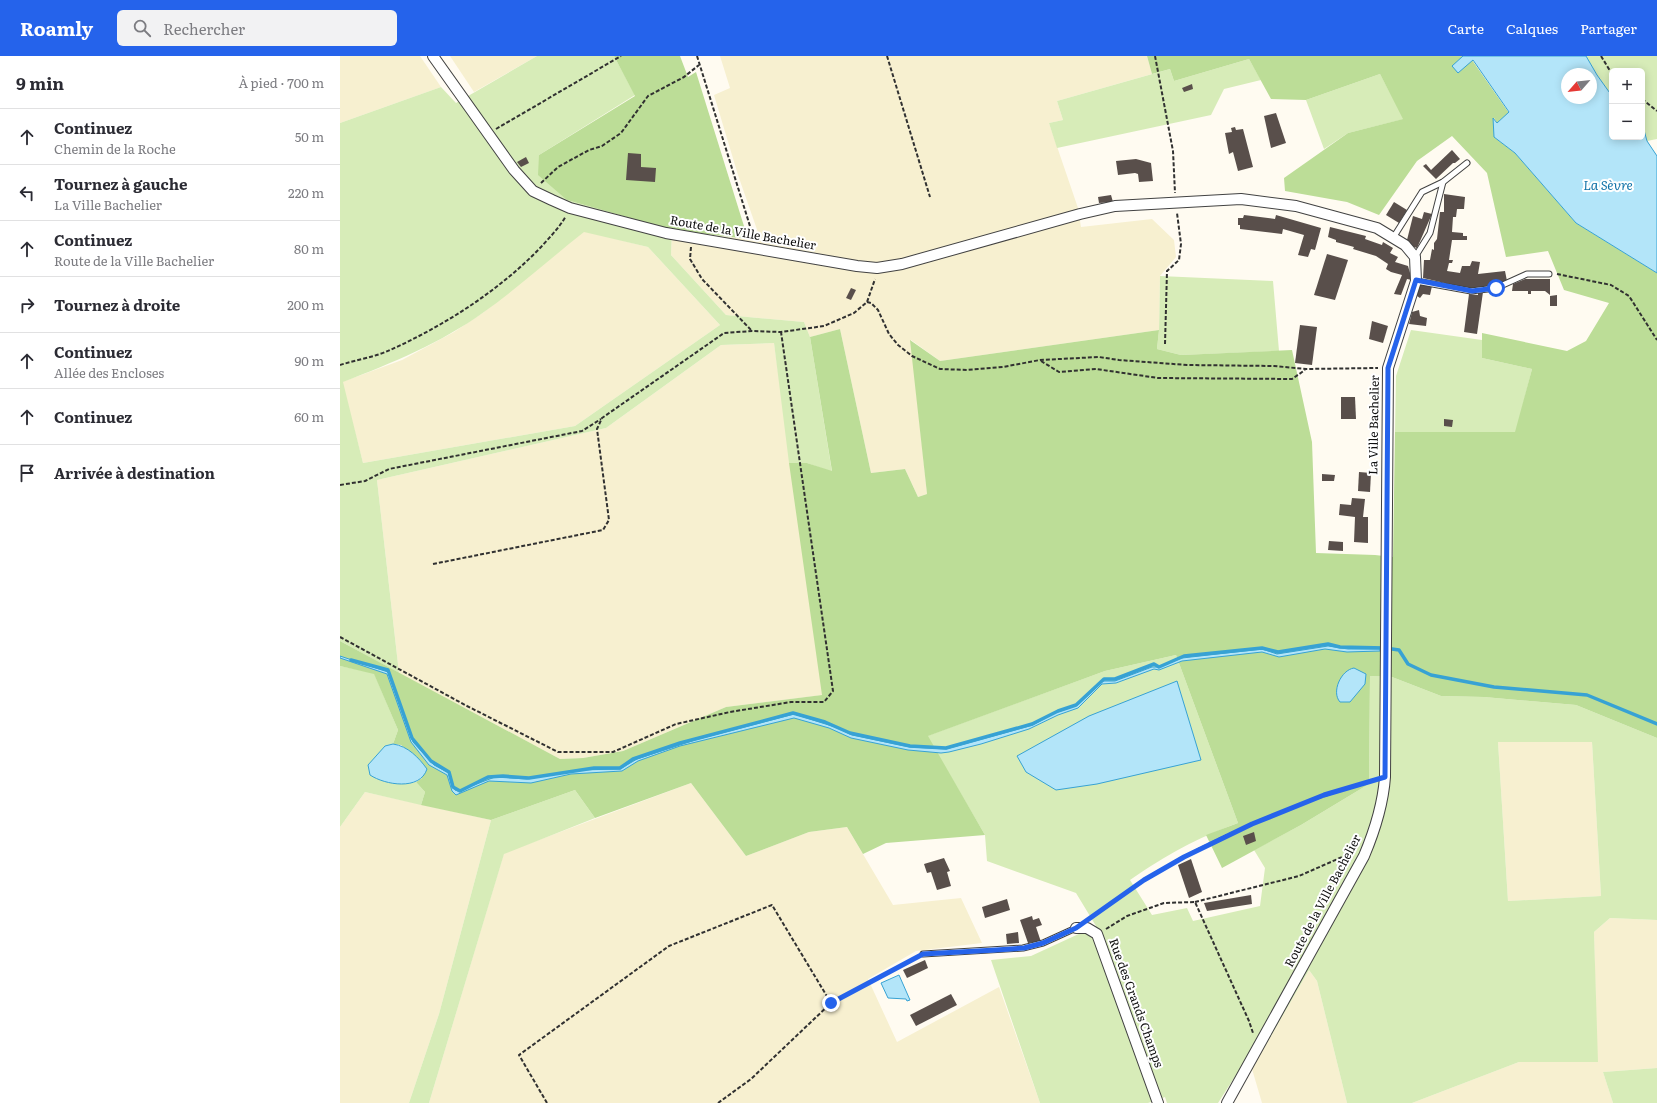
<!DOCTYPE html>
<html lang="fr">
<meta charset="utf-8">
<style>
:root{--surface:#fff;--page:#f2f2f3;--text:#2b2b33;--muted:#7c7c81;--line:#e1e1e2;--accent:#2563eb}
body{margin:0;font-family:Literata,serif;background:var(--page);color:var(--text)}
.controls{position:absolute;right:12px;top:12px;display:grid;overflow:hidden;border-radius:6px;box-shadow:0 2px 10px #0003}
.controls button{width:36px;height:36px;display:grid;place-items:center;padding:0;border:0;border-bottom:1px solid var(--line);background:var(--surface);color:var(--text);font:20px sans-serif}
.compass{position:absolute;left:1221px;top:12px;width:36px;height:36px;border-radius:50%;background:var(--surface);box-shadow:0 2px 10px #0003;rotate:242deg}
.stop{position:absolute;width:12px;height:12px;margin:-9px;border:3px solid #2563eb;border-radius:50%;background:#fff}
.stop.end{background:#2563eb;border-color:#fff;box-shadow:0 1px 4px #0008}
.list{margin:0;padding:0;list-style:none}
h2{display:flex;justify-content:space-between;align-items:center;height:52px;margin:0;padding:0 16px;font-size:17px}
h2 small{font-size:13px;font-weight:400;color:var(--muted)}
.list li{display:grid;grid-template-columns:26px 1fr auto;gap:12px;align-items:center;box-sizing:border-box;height:56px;padding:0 16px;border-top:1px solid var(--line)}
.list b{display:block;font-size:15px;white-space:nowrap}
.list p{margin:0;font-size:13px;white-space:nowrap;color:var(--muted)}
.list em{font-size:13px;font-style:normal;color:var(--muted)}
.icon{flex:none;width:22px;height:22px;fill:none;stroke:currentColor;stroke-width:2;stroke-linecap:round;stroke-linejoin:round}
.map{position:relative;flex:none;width:1317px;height:1047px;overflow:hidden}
header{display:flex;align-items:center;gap:24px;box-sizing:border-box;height:56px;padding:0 20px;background:var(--accent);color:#fff}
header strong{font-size:19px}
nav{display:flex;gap:22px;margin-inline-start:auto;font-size:14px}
.search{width:280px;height:36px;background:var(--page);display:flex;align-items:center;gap:10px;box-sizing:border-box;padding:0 14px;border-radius:6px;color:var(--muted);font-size:15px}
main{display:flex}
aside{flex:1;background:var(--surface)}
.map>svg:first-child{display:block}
.farmland{fill:#f7f0d0}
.green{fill:#d7ecb8;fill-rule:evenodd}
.forest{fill:#bcdd97}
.water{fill:#b3e5f9;stroke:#37a2d4;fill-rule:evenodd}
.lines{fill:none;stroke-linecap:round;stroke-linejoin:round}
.stream{stroke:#37a2d4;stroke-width:3.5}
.building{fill:#594f4b}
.lane-casing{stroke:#424242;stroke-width:7}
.street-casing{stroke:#424242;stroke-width:12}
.path{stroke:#313131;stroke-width:2;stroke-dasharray:4 2;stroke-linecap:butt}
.lane{stroke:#fff;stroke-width:5}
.street{stroke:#fff;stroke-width:10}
.route{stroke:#2563eb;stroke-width:5}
.labels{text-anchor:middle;stroke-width:4;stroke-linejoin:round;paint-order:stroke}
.street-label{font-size:12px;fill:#0f0f0f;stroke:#fff}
.water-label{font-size:13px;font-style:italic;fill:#1173a8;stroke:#fff}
</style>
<header>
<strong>Roamly</strong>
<div class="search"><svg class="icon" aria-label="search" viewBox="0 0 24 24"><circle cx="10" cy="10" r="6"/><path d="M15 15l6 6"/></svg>Rechercher</div>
<nav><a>Carte</a><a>Calques</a><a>Partager</a></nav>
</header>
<main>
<aside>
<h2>9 min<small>À pied · 700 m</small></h2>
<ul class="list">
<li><svg class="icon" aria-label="ahead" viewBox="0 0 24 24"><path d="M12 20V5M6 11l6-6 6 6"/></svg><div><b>Continuez</b><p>Chemin de la Roche</p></div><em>50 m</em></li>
<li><svg class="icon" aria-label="left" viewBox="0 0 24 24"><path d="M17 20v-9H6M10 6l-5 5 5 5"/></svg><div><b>Tournez à gauche</b><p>La Ville Bachelier</p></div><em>220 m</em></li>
<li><svg class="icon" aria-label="ahead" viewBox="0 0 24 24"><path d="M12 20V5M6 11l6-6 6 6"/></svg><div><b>Continuez</b><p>Route de la Ville Bachelier</p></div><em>80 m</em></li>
<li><svg class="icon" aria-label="right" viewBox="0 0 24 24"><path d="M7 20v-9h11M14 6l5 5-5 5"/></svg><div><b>Tournez à droite</b></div><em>200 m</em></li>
<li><svg class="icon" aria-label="ahead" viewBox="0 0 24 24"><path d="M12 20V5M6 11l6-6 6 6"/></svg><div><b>Continuez</b><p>Allée des Encloses</p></div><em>90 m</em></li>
<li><svg class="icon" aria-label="ahead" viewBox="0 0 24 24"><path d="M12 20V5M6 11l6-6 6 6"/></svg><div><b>Continuez</b></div><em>60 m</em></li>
<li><svg class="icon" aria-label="arrive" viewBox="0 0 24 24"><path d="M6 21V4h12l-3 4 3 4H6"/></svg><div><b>Arrivée à destination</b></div></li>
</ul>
</aside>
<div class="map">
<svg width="1317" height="1047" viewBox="0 0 1317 1047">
<rect width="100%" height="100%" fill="#fffbf1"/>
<g class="farmland">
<path d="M0,0H80L101,31L0,67Z"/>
<path d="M110,0H197L134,36Z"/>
<path d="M380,0H807L812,18L717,45L723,64L709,67L738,152L741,171L812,163L834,184L836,201L820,220L819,274L600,305L571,284L587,438L578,441L565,413L531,417L500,273L470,281L464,266L386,259L331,199L332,174L421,185L398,119L374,39L390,32Z"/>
<path d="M244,175L308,191L380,269L235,370L23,407L2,326L62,304L114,276L144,256Z"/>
<path d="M434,287L483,639L386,651L283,695L243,702L220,703L59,617L37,424L266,372L381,289Z"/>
<path d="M1158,686H1252L1261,840L1168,845Z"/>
<path d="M351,727L406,800L469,776L507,771L553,849L621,842L642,887L576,895L528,923L557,986L659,931L700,1047H89L164,797Z"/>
<path d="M25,736L151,764L99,958L69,1047H0V771Z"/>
<path d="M1270,862L1317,864V1012L1263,1016L1273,1047H1072L1179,1006H1257L1254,876Z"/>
<path d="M969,914L977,925L1007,1047H922L912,1013Z"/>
</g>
<g class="green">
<path d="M197,0H274L295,39L199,99L227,144L332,174L331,199L386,259L464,266L470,281L492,416L467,407H449L434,287L381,289L266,372L37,424L59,617L0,585V67L101,31L116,47ZM244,176L308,191L380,269L235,370L23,407L3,326C52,307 101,287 144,256C179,231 211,202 244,176Z"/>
<path d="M1246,0H1317V83L1307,85L1302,67V15H1272V40L1257,19Z"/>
<path d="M909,3L921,24L884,33L871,59L717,92L709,67L723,64L717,45L830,13L834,25Z"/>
<path d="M1040,18L1064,63L1008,77L984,93L966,44Z"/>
<path d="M820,220L933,225L939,295L841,299L817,293L819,274Z"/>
<path d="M1071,274L1142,284V302L1192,313L1176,376H1055L1056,320Z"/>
<path d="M836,599L898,767C857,782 826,799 790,824L812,859L847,852L853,865L920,850L925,812L914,794L961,769L1029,728L1030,620L1052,621L1101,640L1144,641L1236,649L1317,682V864L1270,862L1254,876L1258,1006H1179L1072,1047H1007L977,925L969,914L912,1013L903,1008L878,1047H827L825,1041L808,1047H700L651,904L691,900L756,870L736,837L647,805L645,779L587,680L765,615ZM1158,686H1252L1261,840L1168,845Z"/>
<path d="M0,610L34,617L58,674L53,688L45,690L50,727L76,726L85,736L81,749L25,736L0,771Z"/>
<path d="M235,734L255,762L164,798L89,1047H69L99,958L151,764Z"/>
<path d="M1317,1012V1047H1273L1263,1016Z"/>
</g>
<g class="forest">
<path d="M274,0H340L348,21L356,16L408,183L332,174L227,144L198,119L199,99L295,40Z"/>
<path d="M807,0H1123L1132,4L1169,57L1157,67L1154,62V81L1175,97L1236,167L1317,217V682L1236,649L1144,641L1101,640L1052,621L1030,620L1029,728L961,769L882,812L866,779L898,767L836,599L765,615L588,680L645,779L546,787L523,798L507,771L469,776L406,800L351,727L255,762L235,734L151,764L81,749L85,736L76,726L82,722L83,708L61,689L53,688L58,674L34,618L0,610V585L220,703L243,702L283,695L386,651L482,639L449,407H467L492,415L470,281L500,273L531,417L565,413L578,441L587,438L570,284L600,305L819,274L817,293L841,299L952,294L972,386L976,497L1035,499L1053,501L1055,376H1175L1192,313L1142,302V277L1227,295L1246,285L1269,247L1224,234L1208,195L1166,201L1147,117L1112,80L1077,105L1039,159L1007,146L945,135L944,122L1008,77L1063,63L1040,18L966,44L931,43L909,3L834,25L830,13L812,18Z"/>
</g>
<g class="water">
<path d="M1123,0H1246L1257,19L1272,40V81H1302V67L1307,85L1317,100V217L1236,167L1175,97L1154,81L1153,62L1157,67L1169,56L1133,4L1118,17L1112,10ZM1227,18H1251V42H1227Z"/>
<path d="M988,590L1008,593H1040V595L1007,596L985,593L939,601L922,596L842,605L819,614L814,613L776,627L762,628L738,652L718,659L689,673L641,688L609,696L601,697L568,694L511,682L489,672L454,662L340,690L298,705L282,715L231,718L191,727L149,725L116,739L112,735L107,719L89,709L71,686L47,618L0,602V600L48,616L73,686L94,709L109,717L115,734L118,735L155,721L187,723L237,714L280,713L297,703L355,684L454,658L495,671L512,679L570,691L606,693L693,669L715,657L738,649L763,625H775L812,611H819L842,602L922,593L937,598Z"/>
<path d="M1014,612L1026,618L1025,628L1010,646H1000C991,636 1001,614 1014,612Z"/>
<path d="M837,625L861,704L757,728L716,734L686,716L677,700L749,660Z"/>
<path d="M53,688C68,690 79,702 87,713C80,735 45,729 30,719L28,709L45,690Z"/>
<path d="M559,919L570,944L567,945L566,943L548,942L541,927Z"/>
</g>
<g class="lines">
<path class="stream" d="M11,604L48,614L72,682L91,705L109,716L113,731L120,735L148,721L163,720L189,722L254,712H280L293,703L340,687L453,657L485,666L510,677L570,690L606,692L692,668L718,655L736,649L764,623H775L814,608L819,611L844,600L922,592L938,596L988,588L1000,591L1045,592L1059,594L1068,608L1091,619L1154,631L1247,639L1317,668"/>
</g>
<g class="building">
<path d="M852,28L853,33L844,36L842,32Z"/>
<path d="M936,57L946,87L931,92L924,60Z"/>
<path d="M895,71L896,74L903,73L913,111L898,115L893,96L889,98L885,77L892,76L891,72Z"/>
<path d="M1112,94L1120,103L1115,107H1113L1096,123L1083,110L1086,108L1091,114Z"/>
<path d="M288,97L301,98V111L316,112L315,126L286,124Z"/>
<path d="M186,101L189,107L181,111L177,106Z"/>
<path d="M796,103L811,107L813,125L799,126L798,118L795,117L778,119L776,105Z"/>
<path d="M1104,138L1125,141L1124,153H1117L1116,161H1113L1112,176L1123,177V180H1127V184H1112L1109,204H1113L1112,207H1109L1107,215L1120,217L1122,210H1130L1132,205L1140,206L1138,218L1165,215L1167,225L1152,228V230L1131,233L1083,222L1084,204H1090L1092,193L1094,194V187L1097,183L1100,156H1104Z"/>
<path d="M771,139L773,146L759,147L758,141Z"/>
<path d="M1054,146L1067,154L1059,167L1046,159Z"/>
<path d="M1084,156L1092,158L1077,192L1066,188L1073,160L1082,163Z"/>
<path d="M904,159L935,163L936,159L981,172L975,194L971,193L968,201L958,199L964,179L943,173L942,178L900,173V169H898V162H903Z"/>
<path d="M990,171L1026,180L1025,183L1042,189L1043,186L1053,192L1050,197L1058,201L1055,206L1068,210L1072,224L1067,223L1061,239L1054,238L1062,219L1051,216L1046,213L1048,208L1036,200L1013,193L1014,191L996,186V184L988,181Z"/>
<path d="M987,198L1008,204L995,244L974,239Z"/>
<path d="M1185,223H1210V239L1205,235H1191V238H1188V235H1172L1173,228Z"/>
<path d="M1079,228L1092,230L1090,239L1083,238L1080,242L1077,240Z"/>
<path d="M511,232L516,234L511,244L506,242Z"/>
<path d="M1143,236L1137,278L1124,276L1129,238L1138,239V237Z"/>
<path d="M1217,239V250H1210V240Z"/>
<path d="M1079,254L1080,260L1087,262L1086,270L1069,268L1072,256Z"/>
<path d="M1032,265L1048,270L1043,287L1029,283Z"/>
<path d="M960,269L977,271L972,309L955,307Z"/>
<path d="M1001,341H1015L1016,363H1001Z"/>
<path d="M1104,363L1113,364L1112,371L1104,370Z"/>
<path d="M1019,416L1031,417L1030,436L1018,435Z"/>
<path d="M982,418L995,419L994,425H982Z"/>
<path d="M1012,442L1025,443L1023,461H1028V487L1014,486L1015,461L999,459L1000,448L1011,449Z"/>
<path d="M989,485L1003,486V495L988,494Z"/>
<path d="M914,776L916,785L906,789L903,780Z"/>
<path d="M604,802L610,815L607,816L611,830L597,834L591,816L587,817L584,808Z"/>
<path d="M851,803L862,836L849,842L838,809Z"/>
<path d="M911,839L912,848L867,855L864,847Z"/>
<path d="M667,843L670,854L645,862L642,851Z"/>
<path d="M692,860L693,864L699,862L702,869L696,871L701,886L688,887L680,864Z"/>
<path d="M678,876L679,887L667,888L666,878Z"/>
<path d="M585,904L588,912L567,922L563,914Z"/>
<path d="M611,938L617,949L576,970L570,959Z"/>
</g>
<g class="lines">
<defs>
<g id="lane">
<path d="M1053,182L1082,136L1103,126L1127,107"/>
<path d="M1075,201L1090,177L1103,126"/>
<path d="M1076,225L1131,235L1156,232L1187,218H1209"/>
<path d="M583,898L683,892L703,887L736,872"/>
</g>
<g id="street">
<path d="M93,0L174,114L193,135L212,144L230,152L326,177L517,210L537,212L562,208L740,158L775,150L901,143L956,150L1037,172L1065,189L1075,201L1076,225L1048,312L1045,721C1043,749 1035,774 1024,800L887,1047"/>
<path d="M736,872H747L757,878L818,1047"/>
</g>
</defs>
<use href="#lane" class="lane-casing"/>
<use href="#street" class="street-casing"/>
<g class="path">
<path d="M357,0L414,183"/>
<path d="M547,0L590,141"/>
<path d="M815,0L833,95L835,137"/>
<path d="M1261,0L1272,18"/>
<path d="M1302,43L1317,55"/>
<path d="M156,73L281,0"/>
<path d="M201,127L218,111L249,94L262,90L281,77L308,40L344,21L359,9"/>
<path d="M351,191L350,203L362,223L412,275"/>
<path d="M1217,218L1271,229L1289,240L1317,284"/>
<path d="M527,246L531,247L538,254L549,278L558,289L572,300L600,313L627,314L663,311L700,304L759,301L779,304L847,309L934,310L966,313L1038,312"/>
<path d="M825,288L827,215L839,204L841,188L837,157"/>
<path d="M701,305L719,316L756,313L818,322L952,323L965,314"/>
<path d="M0,309C16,304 35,301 50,294C104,270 160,234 201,191C210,181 219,172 226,160"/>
<path d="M0,429L25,425L49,413L242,375L261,363"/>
<path d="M93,508L263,474L269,464L257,373L262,362L384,277L412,275L441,276L484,270L514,257L527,246L535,223"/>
<path d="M0,581L127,650L218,696H273L336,668L390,656L451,646H484L493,635L441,276"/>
<path d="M855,846L959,820L1009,798H1013"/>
<path d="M751,862C769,850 787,835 805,823C876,779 955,748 1034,724"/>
<path d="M766,873L787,860L824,847L855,846L909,965L913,977"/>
<path d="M207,1047L179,999L329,890L432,849L491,947"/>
<path d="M378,1047L411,1023L491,947L576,902"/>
</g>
<use href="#lane" class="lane"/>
<use href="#street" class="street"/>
</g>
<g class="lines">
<path class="route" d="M491,947L583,898L656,894L684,892L703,887L736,872L804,824L844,801L912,768L984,739L1045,721L1048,312L1076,224L1132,235L1156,232"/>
</g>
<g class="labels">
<g class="street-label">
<text transform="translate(403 177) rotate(10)" y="4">Route de la Ville Bachelier</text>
<text transform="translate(1034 369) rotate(-89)" y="4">La Ville Bachelier</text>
<text transform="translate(983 845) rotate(-62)" y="4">Route de la Ville Bachelier</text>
<text transform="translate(796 947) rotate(70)" y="4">Rue des Grands Champs</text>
</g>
<g class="water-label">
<text x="1268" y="134">La Sèvre</text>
</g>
</g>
</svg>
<div class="controls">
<button>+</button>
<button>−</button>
</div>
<svg class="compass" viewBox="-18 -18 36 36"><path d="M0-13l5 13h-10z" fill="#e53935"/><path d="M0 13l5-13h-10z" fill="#7c7c81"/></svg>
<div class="stop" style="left:1156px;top:232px"></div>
<div class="stop end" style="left:491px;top:947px"></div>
</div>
</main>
